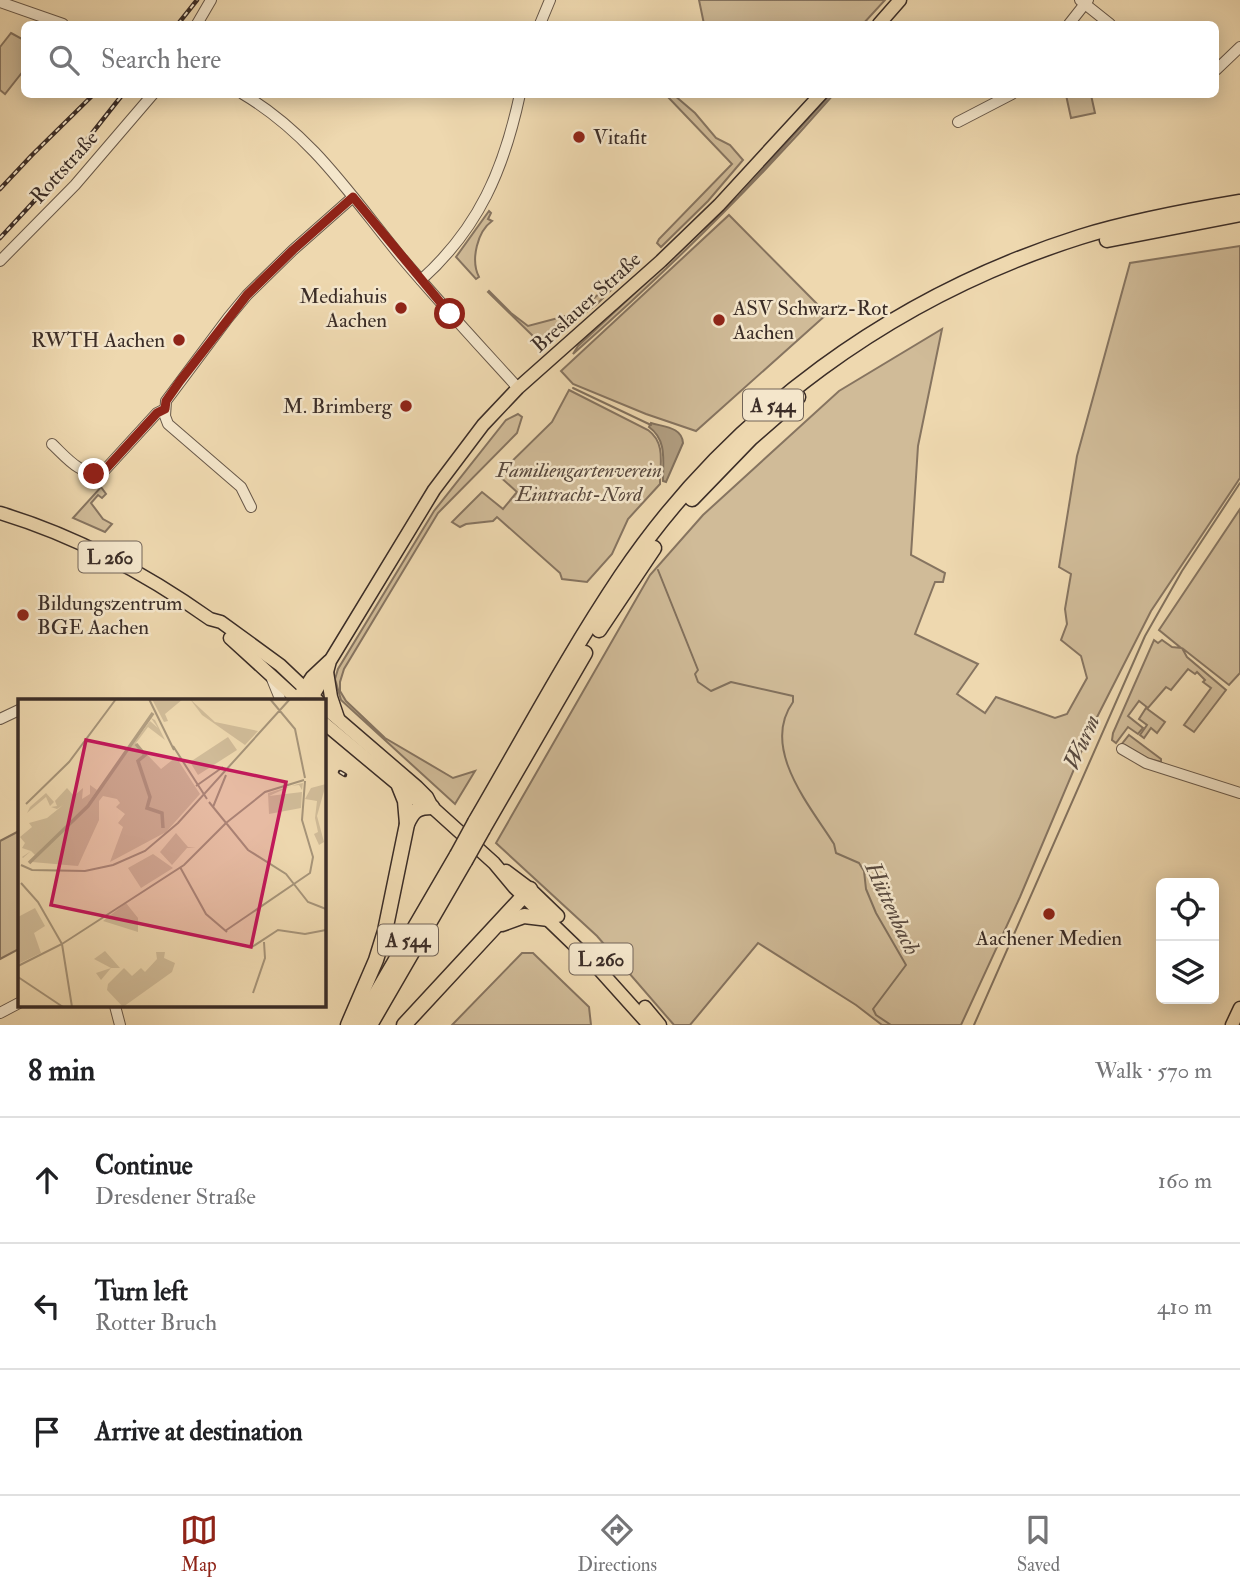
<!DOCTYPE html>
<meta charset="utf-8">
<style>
:root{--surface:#fff;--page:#f6f6f6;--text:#202124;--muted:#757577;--line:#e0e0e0;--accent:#8f2418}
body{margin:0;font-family:"IM FELL Double Pica",serif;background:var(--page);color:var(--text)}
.controls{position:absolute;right:21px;bottom:21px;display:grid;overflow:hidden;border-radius:10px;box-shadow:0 4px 18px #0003}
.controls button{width:63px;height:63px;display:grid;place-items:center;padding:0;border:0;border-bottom:2px solid var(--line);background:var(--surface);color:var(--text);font:35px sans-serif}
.stop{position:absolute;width:21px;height:21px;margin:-16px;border:5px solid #8f2418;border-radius:50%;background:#fff}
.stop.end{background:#8f2418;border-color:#fff;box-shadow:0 2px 7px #0008}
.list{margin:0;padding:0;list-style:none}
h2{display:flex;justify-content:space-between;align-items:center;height:91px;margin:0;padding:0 28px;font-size:30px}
h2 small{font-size:23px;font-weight:400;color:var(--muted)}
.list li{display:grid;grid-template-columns:46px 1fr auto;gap:21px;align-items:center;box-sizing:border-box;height:126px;padding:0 28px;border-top:2px solid var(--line)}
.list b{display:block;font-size:26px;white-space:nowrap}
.list p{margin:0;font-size:23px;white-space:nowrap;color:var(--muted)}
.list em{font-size:23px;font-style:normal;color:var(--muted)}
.icon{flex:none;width:38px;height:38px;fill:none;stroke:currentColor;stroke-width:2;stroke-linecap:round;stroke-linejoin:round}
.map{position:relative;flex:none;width:1240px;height:1025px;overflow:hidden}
.search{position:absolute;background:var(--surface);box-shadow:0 4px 18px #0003;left:21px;right:21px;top:21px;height:77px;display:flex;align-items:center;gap:18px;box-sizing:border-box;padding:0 24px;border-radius:10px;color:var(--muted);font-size:26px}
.sheet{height:469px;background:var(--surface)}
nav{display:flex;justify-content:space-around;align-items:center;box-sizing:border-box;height:98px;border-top:2px solid var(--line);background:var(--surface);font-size:19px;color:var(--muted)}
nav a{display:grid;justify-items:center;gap:4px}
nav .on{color:var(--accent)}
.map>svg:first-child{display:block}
.green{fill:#d0bb98;stroke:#867460;stroke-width:2}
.water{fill:#b19e81;stroke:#82715d;stroke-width:2}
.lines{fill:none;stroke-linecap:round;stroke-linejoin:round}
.stream{stroke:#82715d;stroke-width:2}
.minor-casing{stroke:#685849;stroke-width:12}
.major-casing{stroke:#3b2d27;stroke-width:15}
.highway-casing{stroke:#3b2d27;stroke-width:17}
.minor{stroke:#f4e6cb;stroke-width:10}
.major{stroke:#eed8af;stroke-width:12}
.highway{stroke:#eed8af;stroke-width:14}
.rail-casing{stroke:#3b2d27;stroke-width:4.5}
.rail{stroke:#f4e6cb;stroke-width:2;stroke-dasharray:5;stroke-linecap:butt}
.highway-bridge-casing{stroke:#3b2d27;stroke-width:17;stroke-linecap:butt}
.highway-bridge{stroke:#eed8af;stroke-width:14}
.route{stroke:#8f2418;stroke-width:9}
.poi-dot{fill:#8f2418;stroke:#f4e6cb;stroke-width:2.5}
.labels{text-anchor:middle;stroke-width:5;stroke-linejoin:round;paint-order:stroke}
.shield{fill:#f4e6cb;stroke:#726458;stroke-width:2}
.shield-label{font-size:19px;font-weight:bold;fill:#3b2d27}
.poi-label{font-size:21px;fill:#3b2d27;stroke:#f4e6cb;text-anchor:start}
.street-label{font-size:21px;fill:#3b2d27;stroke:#f4e6cb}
.park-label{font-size:21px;font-style:italic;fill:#59493e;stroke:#f4e6cb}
.water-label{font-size:23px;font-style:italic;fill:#58493e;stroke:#f4e6cb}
.inset-river{fill:none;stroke:#b19e81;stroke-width:3.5}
.inset-road{fill:none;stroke:#a69479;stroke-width:2}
.view{fill:#c2185b;fill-opacity:0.15;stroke:#c2185b;stroke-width:3.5}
.inset-edge{fill:none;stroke:#3b2d27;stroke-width:3.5}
</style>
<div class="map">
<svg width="1240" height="1025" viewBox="0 0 1240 1025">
<rect width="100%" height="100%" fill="#eed8af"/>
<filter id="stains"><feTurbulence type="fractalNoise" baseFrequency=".00286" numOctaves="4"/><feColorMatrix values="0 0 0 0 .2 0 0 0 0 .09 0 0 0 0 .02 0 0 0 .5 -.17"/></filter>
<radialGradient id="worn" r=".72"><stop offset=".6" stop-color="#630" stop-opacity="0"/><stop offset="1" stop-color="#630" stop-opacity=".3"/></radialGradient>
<g class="green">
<path d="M699,0H885L863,24H704Z"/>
<path d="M11,33L24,40V70L5,94L0,90V47Z"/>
<path d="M666,95H674L695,113L716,138L730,145L743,160L708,201L661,247L657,243L659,239L732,164Z"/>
<path d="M830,95H833C753,187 665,273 573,354L578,346L738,197Z"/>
<path d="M1066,95H1091L1095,113L1071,118Z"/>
<path d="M489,211L491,213L488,219L492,221C478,231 470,259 479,277L476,279L456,257Z"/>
<path d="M729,215L827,314L696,431L646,414L573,384L561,371Z"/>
<path d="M1240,246V478L1151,611L1091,729L1020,897L961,1025H882L856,1005L758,943L690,1025H674L597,936L496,843L650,575L703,515L839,391L942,329L918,446L911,555L945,573L943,582H935L915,634L978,664L957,694L985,713L996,697L1055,718L1067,714L1087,678L1081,656L1061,640L1067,624L1065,609L1071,574L1059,567L1077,456L1130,263Z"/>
<path d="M614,274H615L620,281L597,304L562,331L559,330L549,339L537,344L532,339L533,336L488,292L489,291L511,313L528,326L577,313L617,278Z"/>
<path d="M569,390L648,430C666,443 660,464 660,484L628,519L612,554L587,582L562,579L560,573L497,517L493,521L466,524L460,527L452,522L482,492L503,509L517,492L498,475L552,422Z"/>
<path d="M518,414L522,417L517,433L438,513L344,669L340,682V691L346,701L385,738L453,778L475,771L455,804L341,700L335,679L338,669L434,511L506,420Z"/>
<path d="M101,487L106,494L102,498L98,495L91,503L103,519L112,524L105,532L73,518Z"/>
<path d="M1240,509V673L1229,685L1182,648L1187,657L1226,690L1194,732L1184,725L1211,688L1203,682L1205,680L1197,672L1195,674L1188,669L1171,690L1166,687L1148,708L1139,701L1128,716L1143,728L1138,734L1128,727L1116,743L1112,740L1113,733L1154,640L1158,643L1162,640L1172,647L1181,648L1159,630Z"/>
<path d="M1146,708L1165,722L1157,733L1151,728L1144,738L1140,735L1147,725L1139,719Z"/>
<path d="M1129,735L1161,759V762L1138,756L1121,745Z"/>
<path d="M19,831V949L0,959V841Z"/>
<path d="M522,953H533L589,1007L591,1025H452Z"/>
</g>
<path class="water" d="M651,423C664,427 682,427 683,443L666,482L663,481C663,460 667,440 649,427Z"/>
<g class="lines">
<g class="stream">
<path d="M573,388L651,425"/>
<path d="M658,570L698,670L695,674L698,682L711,691L731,682L793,696V702C760,748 810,806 834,844L836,853L859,863L864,871L866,889L876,913L906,965L873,1009L876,1015L891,1025"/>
<path d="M974,1025L1145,636L1182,571L1240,483"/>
</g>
<defs>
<g id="minor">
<path d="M1080,0L1110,24"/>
<path d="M0,2L63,24"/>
<path d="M197,24L211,0"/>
<path d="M540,24L550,0"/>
<path d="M1069,24L1088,0"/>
<path d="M1216,70L1240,47"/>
<path d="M243,94C312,135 351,196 401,257C439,302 479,345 518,388"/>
<path d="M958,122L1012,94"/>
<path d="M0,261L75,185L153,94"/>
<path d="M421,280C479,228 504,169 520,94"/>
<path d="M52,444C67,458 81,477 103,472L157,413L165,409"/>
<path d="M251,507L241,487L168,424L165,416L166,401L228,318L247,295L293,250L353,197"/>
<path d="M272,679L281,701"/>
<path d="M0,719L19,710"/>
<path d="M1122,749L1146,763L1240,793"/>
<path d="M115,1006L120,1025"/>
<path d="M0,1013L19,1003"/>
</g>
<g id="major">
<path d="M879,24L900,0"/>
<path d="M0,513C76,536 145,573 210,619L221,622L280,665L318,701"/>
<path d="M230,638L299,701"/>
<path d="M327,672L331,697L338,718"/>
<path d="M300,695L312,677L329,661"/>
<path d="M310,701L327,672L330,661L434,490L483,425L518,388L661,261L719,205L821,94"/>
<path d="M324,707L417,787L427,797L432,807L494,863L514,887L596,966L649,1025"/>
<path d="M324,723L420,803L432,807"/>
<path d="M506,871L530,889L558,916"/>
<path d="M645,1007L660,1025"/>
<path d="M1232,1025L1240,1008"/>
</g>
<g id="highway">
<path d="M1107,240L1240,214"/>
<path d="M692,499L751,438L798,397"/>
<path d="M599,630L654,548"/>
<path d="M399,786L405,801L407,824"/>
<path d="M475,822C523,740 568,655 621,576C730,414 894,296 1080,237C1132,221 1186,211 1240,202"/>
<path d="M483,829L585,653"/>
<path d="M502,924L524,916L549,919"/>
<path d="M348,1025L376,960L385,931L407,824C413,811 417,807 432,807"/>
<path d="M358,1025L457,855"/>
<path d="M370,1025L465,861"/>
<path d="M404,1025L530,889"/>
</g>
</defs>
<use href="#minor" class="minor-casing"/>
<use href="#major" class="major-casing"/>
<use href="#highway" class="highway-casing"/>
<use href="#minor" class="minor"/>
<use href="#major" class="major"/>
<use href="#highway" class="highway"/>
<defs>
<g id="rail">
<path d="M178,24L197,0"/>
<path d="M0,189L32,155L94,94"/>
<path d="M0,238L63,170L123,94"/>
<path d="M340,772L345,775"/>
</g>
</defs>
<use href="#rail" class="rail-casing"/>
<use href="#rail" class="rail"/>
<defs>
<g id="highway-bridge">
<path d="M457,855L475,822"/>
<path d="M465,861L483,829"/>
</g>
</defs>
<use href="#highway-bridge" class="highway-bridge-casing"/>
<use href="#highway-bridge" class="highway-bridge"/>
</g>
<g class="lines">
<path class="route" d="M94,474L103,472L157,413L165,409L166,401L180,381L247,295L293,250L353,197L450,314"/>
</g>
<g class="poi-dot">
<circle cx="579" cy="137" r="7"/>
<circle cx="401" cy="308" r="7"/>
<circle cx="719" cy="320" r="7"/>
<circle cx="179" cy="340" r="7"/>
<circle cx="406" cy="406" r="7"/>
<circle cx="23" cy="615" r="7"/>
<circle cx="1049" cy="914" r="7"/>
</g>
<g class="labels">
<g class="shield">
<rect x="743" y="389.5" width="60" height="31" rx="5"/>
<rect x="78.5" y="541.5" width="63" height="31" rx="5"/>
<rect x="378" y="924.5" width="60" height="31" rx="5"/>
<rect x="569.5" y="943.5" width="63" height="31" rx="5"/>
</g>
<g class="shield-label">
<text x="773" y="412">A 544</text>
<text x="110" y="564">L 260</text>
<text x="408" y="947">A 544</text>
<text x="601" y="966">L 260</text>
</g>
<g class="poi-label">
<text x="593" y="144">Vitafit</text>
<text x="387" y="303" text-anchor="end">Mediahuis<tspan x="387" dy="24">Aachen</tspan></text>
<text x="733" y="315">ASV Schwarz-Rot<tspan x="733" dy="24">Aachen</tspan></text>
<text x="165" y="347" text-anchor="end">RWTH Aachen</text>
<text x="392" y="413" text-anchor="end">M. Brimberg</text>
<text x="37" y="610">Bildungszentrum<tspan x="37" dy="24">BGE Aachen</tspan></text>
<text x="1049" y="945" text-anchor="middle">Aachener Medien</text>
</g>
<g class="street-label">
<text transform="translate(64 167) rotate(-48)" y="7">Rottstraße</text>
<text transform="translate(586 302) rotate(-42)" y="7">Breslauer Straße</text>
</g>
<g class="park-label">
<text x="579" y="477">Familiengartenverein<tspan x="579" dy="24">Eintracht-Nord</tspan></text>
</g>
<g class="water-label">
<text transform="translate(1081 742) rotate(-66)" y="8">Wurm</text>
<text transform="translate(893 908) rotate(65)" y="8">Hüttenbach</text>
</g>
</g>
<g transform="translate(18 699)">
<rect width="308" height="308" fill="#eed8af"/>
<path d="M134,0H165L147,15L150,22L146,23ZM172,0L197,23L240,32L227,46L184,16ZM133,19L137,21L147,41L130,28L118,44L143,70L158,58L182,95L148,133L92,163L105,128L100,124L107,115L98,108L102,104L99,100L85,97L81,102V121L60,167L14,163L68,110L132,22L140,29ZM210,38L219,51L180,76L172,63ZM285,84L284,91L281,86L273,87L251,97L284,93L283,109L251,115L250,94L280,85ZM308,85L299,117L306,143L301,146L296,135L300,133L297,119L299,102L287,100L293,89ZM72,86L79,91L68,107L17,156L13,152L5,159L4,158L13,152L4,149L7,144L2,138L14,128L11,124L29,119L45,106L39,110L33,108L39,107L37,102L32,107L28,98L9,114L12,108L28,94L36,103L49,89L56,97L65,89L64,100L72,95ZM158,134L170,148L178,149H169L154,166L142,153ZM135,155L155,169L123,189L110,169ZM108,204L120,219V233L85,222ZM17,209L27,227L16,234L23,254L0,265V218ZM87,252L102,269H93L83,281L78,274L93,269L76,260ZM138,253H147L146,259L157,264L154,273L105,308L89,291L90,285L106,269L114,277L123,269L127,273L139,260Z" fill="#d0bb98"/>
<path class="inset-river" d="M118,45L127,56L120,62L132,98L129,109L144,114L145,129M11,164L70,107L135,14"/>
<path class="inset-road" d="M131,0L156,51M252,0L277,30L287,79M155,47L189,100M178,87L205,68M191,103L230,151L268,175L290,203L308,210M8,105L51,63L98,0M195,108L208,76M208,124L247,93L286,81M3,166L14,171L67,172L95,166L127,152L160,124L272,0M162,168L188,215L209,233M3,184L20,203L44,245M207,232L292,174L295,158L284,121L287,82M44,245L54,308M234,248L260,231L287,235L308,231M0,267L44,245L166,166L208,124M0,278L45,308M235,294L247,259L246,243"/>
<path class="view" d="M68,41L268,83L233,248L33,206Z"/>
<rect width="308" height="308" class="inset-edge"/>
</g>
<rect width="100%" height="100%" filter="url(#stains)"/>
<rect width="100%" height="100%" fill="url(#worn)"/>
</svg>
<div class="controls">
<button><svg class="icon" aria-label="locate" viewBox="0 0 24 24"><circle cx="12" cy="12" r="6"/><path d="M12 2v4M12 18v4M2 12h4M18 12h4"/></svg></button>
<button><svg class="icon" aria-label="layers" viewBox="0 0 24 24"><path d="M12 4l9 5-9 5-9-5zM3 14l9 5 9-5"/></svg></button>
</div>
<div class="stop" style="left:450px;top:314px"></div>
<div class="stop end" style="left:94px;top:474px"></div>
<div class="search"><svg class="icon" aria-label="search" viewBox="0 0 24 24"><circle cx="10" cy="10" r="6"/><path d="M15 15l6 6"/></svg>Search here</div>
</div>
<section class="sheet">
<h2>8 min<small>Walk · 570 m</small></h2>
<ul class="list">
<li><svg class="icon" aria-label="ahead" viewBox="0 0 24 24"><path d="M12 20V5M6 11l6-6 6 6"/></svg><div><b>Continue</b><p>Dresdener Straße</p></div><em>160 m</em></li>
<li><svg class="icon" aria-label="left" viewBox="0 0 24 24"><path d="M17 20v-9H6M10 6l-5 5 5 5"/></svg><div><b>Turn left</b><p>Rotter Bruch</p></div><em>410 m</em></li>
<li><svg class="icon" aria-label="arrive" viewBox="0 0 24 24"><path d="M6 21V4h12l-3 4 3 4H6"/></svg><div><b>Arrive at destination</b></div></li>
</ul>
</section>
<nav>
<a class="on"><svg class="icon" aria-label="map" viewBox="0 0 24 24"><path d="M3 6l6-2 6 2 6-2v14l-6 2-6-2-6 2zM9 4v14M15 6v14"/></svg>Map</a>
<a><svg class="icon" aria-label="directions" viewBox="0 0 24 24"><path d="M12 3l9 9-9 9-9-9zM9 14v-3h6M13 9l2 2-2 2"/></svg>Directions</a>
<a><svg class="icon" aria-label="saved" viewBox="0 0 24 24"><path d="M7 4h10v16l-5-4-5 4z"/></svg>Saved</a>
</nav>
